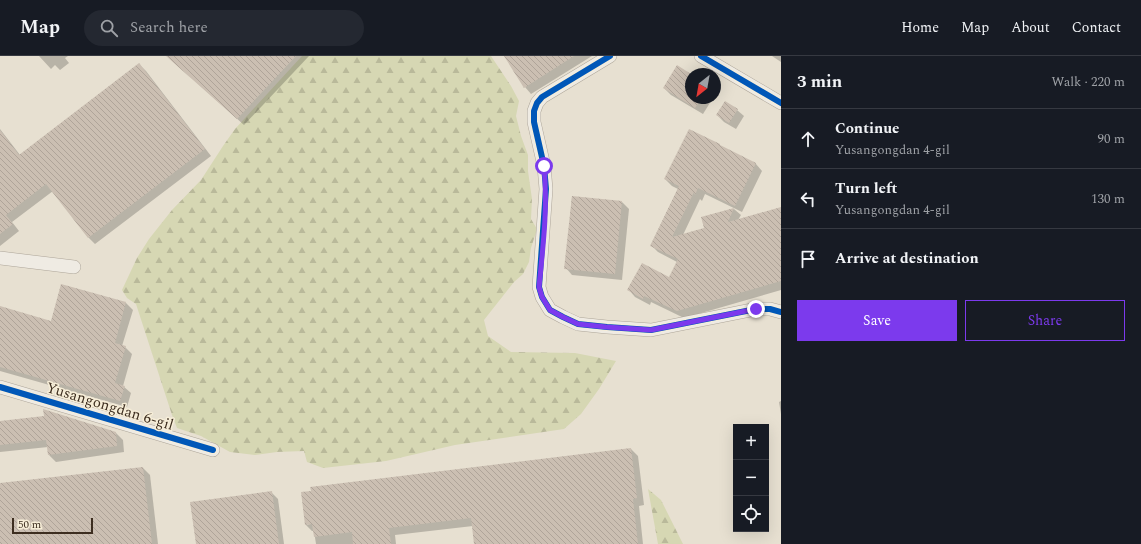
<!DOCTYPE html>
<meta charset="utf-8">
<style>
:root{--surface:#171b24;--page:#242831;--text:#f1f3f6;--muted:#9ea1a6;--line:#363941;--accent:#7c3aed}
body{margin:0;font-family:Spectral,serif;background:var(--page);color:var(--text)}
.controls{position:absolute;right:12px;bottom:12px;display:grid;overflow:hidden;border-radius:0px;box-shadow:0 4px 16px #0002}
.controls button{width:36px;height:36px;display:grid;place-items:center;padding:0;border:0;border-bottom:1px solid var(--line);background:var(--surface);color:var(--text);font:20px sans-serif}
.compass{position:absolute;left:685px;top:12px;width:36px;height:36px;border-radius:50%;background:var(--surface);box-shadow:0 4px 16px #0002;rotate:211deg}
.scale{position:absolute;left:12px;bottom:10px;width:81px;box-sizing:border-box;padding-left:4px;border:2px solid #3d2e20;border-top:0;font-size:11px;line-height:14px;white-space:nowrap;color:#3d2e20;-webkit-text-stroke:3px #f7eed8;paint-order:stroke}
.stop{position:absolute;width:12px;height:12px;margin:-9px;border:3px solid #7c3aed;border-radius:50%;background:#fff}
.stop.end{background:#7c3aed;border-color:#fff;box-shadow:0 1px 4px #0008}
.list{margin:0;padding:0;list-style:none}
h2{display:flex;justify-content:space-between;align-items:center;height:52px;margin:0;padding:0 16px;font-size:17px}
h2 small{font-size:13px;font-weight:400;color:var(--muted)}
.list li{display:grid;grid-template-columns:26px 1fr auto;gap:12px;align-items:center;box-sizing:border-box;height:60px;padding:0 16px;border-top:1px solid var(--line)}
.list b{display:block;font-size:15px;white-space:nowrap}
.list p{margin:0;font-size:13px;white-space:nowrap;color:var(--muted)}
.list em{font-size:13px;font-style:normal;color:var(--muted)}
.actions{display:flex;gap:8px;padding:12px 16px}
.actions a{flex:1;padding:9px 0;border:1px solid var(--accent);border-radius:0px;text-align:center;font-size:14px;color:var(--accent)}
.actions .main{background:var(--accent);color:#fff}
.icon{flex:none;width:22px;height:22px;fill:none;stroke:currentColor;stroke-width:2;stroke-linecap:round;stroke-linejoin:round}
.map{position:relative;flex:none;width:781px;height:488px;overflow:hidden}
header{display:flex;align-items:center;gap:24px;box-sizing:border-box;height:56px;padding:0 20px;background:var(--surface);border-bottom:1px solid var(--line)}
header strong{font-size:19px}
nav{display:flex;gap:22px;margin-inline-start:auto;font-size:14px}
.search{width:280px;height:36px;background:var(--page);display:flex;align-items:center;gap:10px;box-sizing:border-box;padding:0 14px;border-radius:22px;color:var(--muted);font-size:15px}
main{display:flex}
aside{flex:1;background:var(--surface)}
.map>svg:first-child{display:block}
.forest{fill:url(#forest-firs)}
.shadow{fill:#0003}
.building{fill:url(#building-back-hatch)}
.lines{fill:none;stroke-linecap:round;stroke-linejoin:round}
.minor-casing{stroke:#ada599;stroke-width:14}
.minor{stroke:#efebe3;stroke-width:13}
.cycleway-casing{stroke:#f7eed8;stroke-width:8}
.cycleway{stroke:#0057b8;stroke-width:6}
.route{stroke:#7c3aed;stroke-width:5}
.labels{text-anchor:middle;stroke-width:3;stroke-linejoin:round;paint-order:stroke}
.street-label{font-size:15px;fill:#3d2e20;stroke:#f7eed8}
</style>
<header>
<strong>Map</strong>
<div class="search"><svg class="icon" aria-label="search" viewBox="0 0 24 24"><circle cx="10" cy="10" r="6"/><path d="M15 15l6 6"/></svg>Search here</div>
<nav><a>Home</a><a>Map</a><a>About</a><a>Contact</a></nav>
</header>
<main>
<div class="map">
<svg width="781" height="488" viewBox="0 0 781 488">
<defs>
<pattern id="forest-firs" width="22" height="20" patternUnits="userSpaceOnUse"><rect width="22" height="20" fill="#d6d7b3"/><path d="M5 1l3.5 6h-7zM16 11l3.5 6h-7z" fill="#b9b99a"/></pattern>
<pattern id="building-back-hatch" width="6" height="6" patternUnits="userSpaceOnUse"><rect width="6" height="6" fill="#cbbfb2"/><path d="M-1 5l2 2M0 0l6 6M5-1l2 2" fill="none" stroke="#afa499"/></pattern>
</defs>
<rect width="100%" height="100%" fill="#e7e0d1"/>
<g class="forest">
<path d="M302,0H491L511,30L519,45L516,60L521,80L528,99V115L532,143L531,163L537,173L531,192L529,206L523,218L514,226L484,264L488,280L511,296L575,297L616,305L599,333L581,358L564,373L455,389L386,405L323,412L307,406L304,395L277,396L255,399L230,396L201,380L177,372L172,359L136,248L127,242L122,234L137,202L149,183L172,154L201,124L223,90L235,73Z"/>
<path d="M648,433L661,444L683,488H658Z"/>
</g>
<g class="shadow">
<path d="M39,0H68L65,2L69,7L60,14L55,9L51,13Z"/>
<path d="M169,0H309L244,69L177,9Z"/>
<path d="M505,0H592L531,38L525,31Z"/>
<path d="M772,0H781V6Z"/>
<path d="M139,8L146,15L211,100L95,188L88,181L53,135L12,166L19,175L0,190V73L20,99Z"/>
<path d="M691,19V42H713L703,58L671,39L664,32Z"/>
<path d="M737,54L744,60L736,73L724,66L717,59Z"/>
<path d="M723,92L756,108L762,115L742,156L705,138L702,145L700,143L683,179L705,173L702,162L734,153L741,159L738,164L781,152V234L684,262L651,246L650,249L635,241L629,234L669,223L677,206L658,196L651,189L678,133L672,130L665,123Z"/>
<path d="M572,141L622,146L629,153L622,224L572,219L566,212Z"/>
<path d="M62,229L126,247L133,254L122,290L125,291L132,298L123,330L131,337L127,351L0,315V251L51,266Z"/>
<path d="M781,345V358L779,346Z"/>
<path d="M0,366L116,377L123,384L124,396L56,406L49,399L48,391L0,396Z"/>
<path d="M631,393L638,400L644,449L639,450L643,488H475L473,470L395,479L396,488H316L314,475H312L306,469Z"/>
<path d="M143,412L150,419L158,488H0V428Z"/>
<path d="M271,436L278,443L284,488H197Z"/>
</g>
<g class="building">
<path d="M166,0H296L237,63Z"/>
<path d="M504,0H574L524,32Z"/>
<path d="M139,7L205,93L88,182L46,128L6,159L13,168L0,178V74L19,99Z"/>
<path d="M677,9L691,18V42H702L695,52L663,32Z"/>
<path d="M725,45L738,53L729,67L716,59Z"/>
<path d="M689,73L720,88V89L756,107L735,150L698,132L695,139L694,136L672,181L704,172L701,161L734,152L728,166L781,151V225L677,255L644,240L643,243L627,234L642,207L669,221L678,203L650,190L679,130L664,123Z"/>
<path d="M572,140L622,145L615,218L564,213Z"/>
<path d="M61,228L126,246L115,287L126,290L115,327L125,330L120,345L0,311V250L51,265Z"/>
<path d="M43,353L116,376L117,390L48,399L46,384L0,389V365L44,360Z"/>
<path d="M631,392L637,442L633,443L638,488H474L471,462L389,472L391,488H353L352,476L314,481L312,468L305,469L301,436L311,435L310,431Z"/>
<path d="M143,411L152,488H0V427Z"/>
<path d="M272,435L279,488H196L190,446Z"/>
</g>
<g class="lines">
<defs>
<g id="minor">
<path d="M610,0L542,41L537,47L534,55V66L544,110L546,133L539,231L542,241L550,254L563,261L578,268L607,271L651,274L756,253H770L781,256"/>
<path d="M701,0L781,47"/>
<path d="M0,202L74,211"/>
<path d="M0,331L213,394"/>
</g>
</defs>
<use href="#minor" class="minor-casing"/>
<use href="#minor" class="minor"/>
<defs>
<g id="cycleway">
<path d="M610,0L542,41L537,47L534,55V66L544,110L546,133L539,231L542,241L550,254L563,261L578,268L607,271L651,274L756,253H770L781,256"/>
<path d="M701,0L781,47"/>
<path d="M0,331L213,394"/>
</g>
</defs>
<use href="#cycleway" class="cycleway-casing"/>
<use href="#cycleway" class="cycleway"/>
</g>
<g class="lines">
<path class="route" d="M544,110C548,151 543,191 539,231L542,241L550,254L563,261L578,268L606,271L651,274L756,253"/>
</g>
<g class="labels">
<g class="street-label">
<text transform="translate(110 350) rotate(17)" y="5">Yusangongdan 6-gil</text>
</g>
</g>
</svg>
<div class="controls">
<button>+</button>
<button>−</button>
<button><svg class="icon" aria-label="locate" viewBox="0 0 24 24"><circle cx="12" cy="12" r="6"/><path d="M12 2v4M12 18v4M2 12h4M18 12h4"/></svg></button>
</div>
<svg class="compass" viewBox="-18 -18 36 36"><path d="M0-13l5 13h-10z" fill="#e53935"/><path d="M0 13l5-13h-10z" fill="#9ea1a6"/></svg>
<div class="scale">50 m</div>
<div class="stop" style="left:544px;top:110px"></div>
<div class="stop end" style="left:756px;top:253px"></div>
</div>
<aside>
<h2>3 min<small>Walk · 220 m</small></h2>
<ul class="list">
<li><svg class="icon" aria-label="ahead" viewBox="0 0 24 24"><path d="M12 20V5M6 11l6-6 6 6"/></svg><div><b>Continue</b><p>Yusangongdan 4-gil</p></div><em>90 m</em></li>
<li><svg class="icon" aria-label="left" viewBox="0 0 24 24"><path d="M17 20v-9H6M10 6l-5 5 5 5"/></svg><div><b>Turn left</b><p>Yusangongdan 4-gil</p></div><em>130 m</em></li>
<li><svg class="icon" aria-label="arrive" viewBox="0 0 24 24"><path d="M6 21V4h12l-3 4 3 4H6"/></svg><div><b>Arrive at destination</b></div></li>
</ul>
<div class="actions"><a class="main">Save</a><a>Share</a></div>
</aside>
</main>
